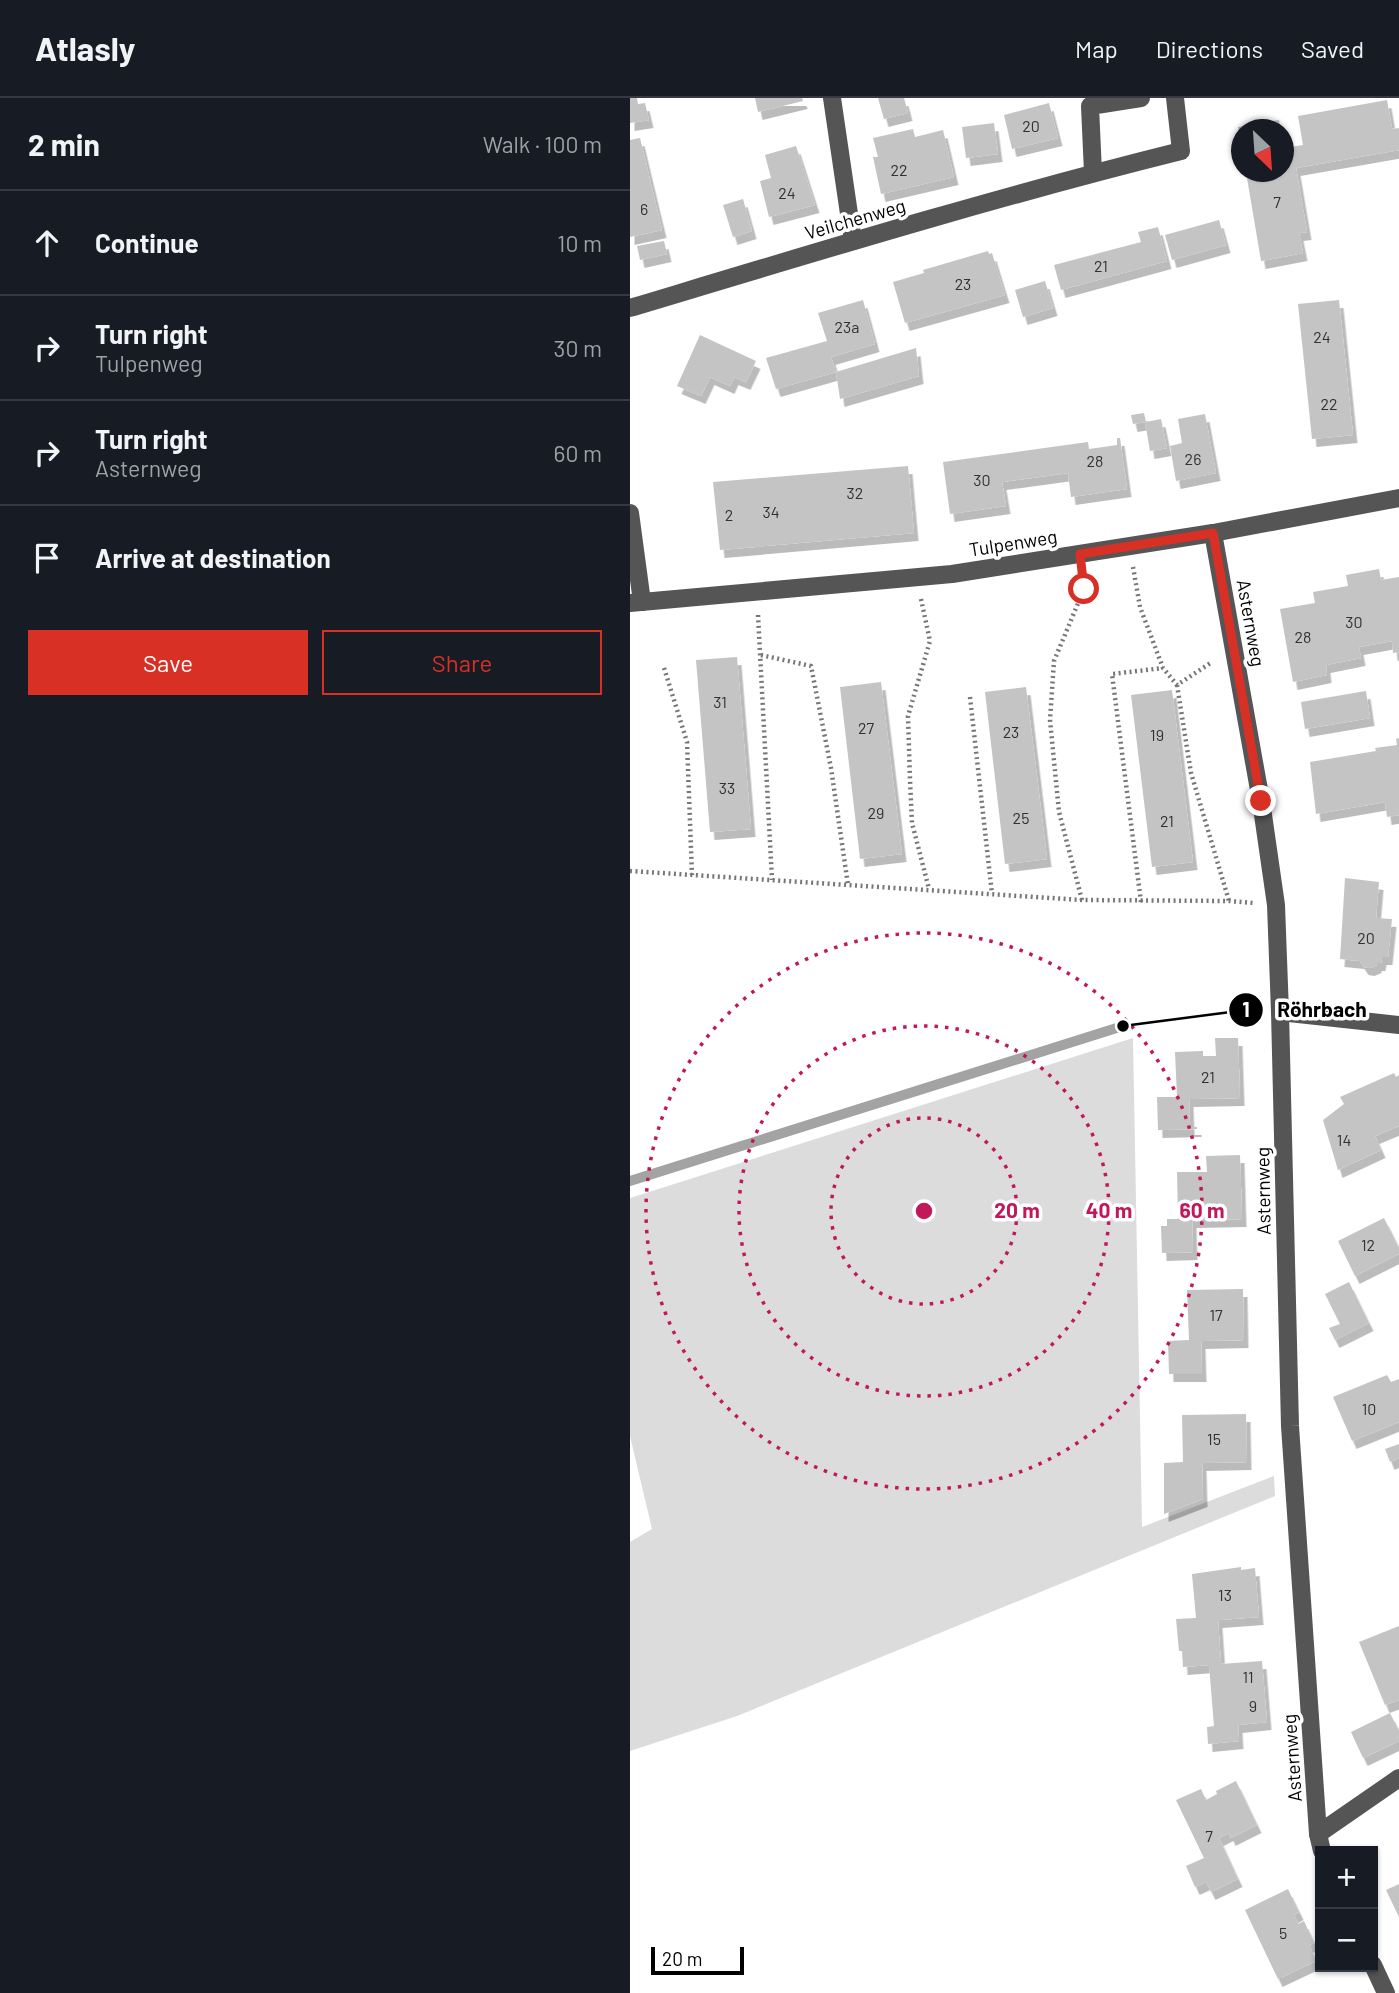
<!DOCTYPE html>
<meta charset="utf-8">
<style>
:root{--surface:#171b24;--page:#242831;--text:#f1f3f6;--muted:#9ea1a6;--line:#363941;--accent:#d93025}
body{margin:0;font-family:Barlow,sans-serif;background:var(--page);color:var(--text)}
.controls{position:absolute;right:21px;bottom:21px;display:grid;overflow:hidden;border-radius:0px;box-shadow:0 2px 5px #0004}
.controls button{width:63px;height:63px;display:grid;place-items:center;padding:0;border:0;border-bottom:2px solid var(--line);background:var(--surface);color:var(--text);font:35px sans-serif}
.compass{position:absolute;left:601px;top:21px;width:63px;height:63px;border-radius:50%;background:var(--surface);box-shadow:0 2px 5px #0004;rotate:155deg}
.scale{position:absolute;left:21px;bottom:18px;width:93px;box-sizing:border-box;padding-left:7px;border:4px solid #000;border-top:0;font-size:19px;line-height:24px;white-space:nowrap;color:#000;-webkit-text-stroke:5px #fff;paint-order:stroke}
.stop{position:absolute;width:21px;height:21px;margin:-16px;border:5px solid #d93025;border-radius:50%;background:#fff}
.stop.end{background:#d93025;border-color:#fff;box-shadow:0 2px 7px #0008}
.list{margin:0;padding:0;list-style:none}
h2{display:flex;justify-content:space-between;align-items:center;height:91px;margin:0;padding:0 28px;font-size:30px}
h2 small{font-size:23px;font-weight:400;color:var(--muted)}
.list li{display:grid;grid-template-columns:46px 1fr auto;gap:21px;align-items:center;box-sizing:border-box;height:105px;padding:0 28px;border-top:2px solid var(--line)}
.list b{display:block;font-size:26px;white-space:nowrap}
.list p{margin:0;font-size:23px;white-space:nowrap;color:var(--muted)}
.list em{font-size:23px;font-style:normal;color:var(--muted)}
.actions{display:flex;gap:14px;padding:21px 28px}
.actions a{flex:1;padding:16px 0;border:2px solid var(--accent);border-radius:0px;text-align:center;font-size:24px;color:var(--accent)}
.actions .main{background:var(--accent);color:#fff}
.icon{flex:none;width:38px;height:38px;fill:none;stroke:currentColor;stroke-width:2;stroke-linecap:round;stroke-linejoin:round}
.map{position:relative;flex:none;width:769px;height:1895px;overflow:hidden}
header{display:flex;align-items:center;gap:42px;box-sizing:border-box;height:98px;padding:0 35px;background:var(--surface);border-bottom:2px solid var(--line)}
header strong{font-size:33px}
nav{display:flex;gap:38px;margin-inline-start:auto;font-size:24px}
main{display:flex}
aside{flex:1;background:var(--surface)}
.map>svg:first-child{display:block}
.green{fill:#dcdcdc}
.lines{fill:none;stroke-linecap:round;stroke-linejoin:round}
.stream{stroke:#a3a3a3;stroke-width:10}
.building{fill:#c4c4c4;filter:url(#shadow)}
.path{stroke:#777;stroke-width:4.5;stroke-dasharray:2 3.5;stroke-linecap:butt}
.minor{stroke:#555;stroke-width:18}
.route{stroke:#d93025;stroke-width:9}
.ring{fill:none;stroke:#c2185b;stroke-width:3.5;stroke-dasharray:3.5 7}
.labels{text-anchor:middle;stroke-width:7;stroke-linejoin:round;paint-order:stroke}
.number-label{font-size:16px;fill:#313131}
.street-label{font-size:19px;fill:#000;stroke:#fff}
.centre{fill:#c2185b;stroke:#fff;stroke-width:3.5}
.ring-label{font-size:21px;text-anchor:middle;font-weight:bold;fill:#c2185b;stroke:#fff;stroke-width:7;stroke-linejoin:round;paint-order:stroke}
.leader{fill:none;stroke:#000;stroke-width:2.5}
.callout-dot{fill:#000;stroke:#fff;stroke-width:2.5}
.mark-label{font-size:21px;text-anchor:middle;font-weight:bold;fill:#fff}
.callout-label{font-size:21px;text-anchor:middle;font-weight:bold;fill:#000;stroke:#fff;stroke-width:7;stroke-linejoin:round;paint-order:stroke}
</style>
<header>
<strong>Atlasly</strong>
<nav><a>Map</a><a>Directions</a><a>Saved</a></nav>
</header>
<main>
<aside>
<h2>2 min<small>Walk · 100 m</small></h2>
<ul class="list">
<li><svg class="icon" aria-label="ahead" viewBox="0 0 24 24"><path d="M12 20V5M6 11l6-6 6 6"/></svg><div><b>Continue</b></div><em>10 m</em></li>
<li><svg class="icon" aria-label="right" viewBox="0 0 24 24"><path d="M7 20v-9h11M14 6l5 5-5 5"/></svg><div><b>Turn right</b><p>Tulpenweg</p></div><em>30 m</em></li>
<li><svg class="icon" aria-label="right" viewBox="0 0 24 24"><path d="M7 20v-9h11M14 6l5 5-5 5"/></svg><div><b>Turn right</b><p>Asternweg</p></div><em>60 m</em></li>
<li><svg class="icon" aria-label="arrive" viewBox="0 0 24 24"><path d="M6 21V4h12l-3 4 3 4H6"/></svg><div><b>Arrive at destination</b></div></li>
</ul>
<div class="actions"><a class="main">Save</a><a>Share</a></div>
</aside>
<div class="map">
<svg width="769" height="1895" viewBox="0 0 769 1895">
<defs>
<filter id="shadow"><feDropShadow dx="4.5" dy="8" stdDeviation="0" flood-color="#0004"/></filter>
</defs>
<rect width="100%" height="100%" fill="#fff"/>
<path class="green" d="M503,940L512,1429L644,1378L645,1398L107,1618L0,1653V1444L22,1431L0,1338V1100Z"/>
<g class="lines">
<path class="stream" d="M0,1083L493,928"/>
</g>
<g class="building">
<path d="M0,0H7L8,6L15,5L19,22L0,25Z"/>
<path d="M125,0H172L173,3L128,14Z"/>
<path d="M248,0H274L278,15L254,21Z"/>
<path d="M757,2L762,31L769,30V52L666,70L677,134L669,135L673,155L631,163L616,74H654V50L673,47L668,18Z"/>
<path d="M419,5L428,40L382,51L374,17Z"/>
<path d="M649,22L650,32H612L610,38L608,29Z"/>
<path d="M364,25L368,56L336,60L332,29Z"/>
<path d="M283,31L285,39L313,32L324,79L251,96L243,59H248L243,40Z"/>
<path d="M10,40L32,132L0,139V42Z"/>
<path d="M166,48L185,107L139,119L130,83L141,80L135,57Z"/>
<path d="M113,101L122,133L103,139L93,107Z"/>
<path d="M589,122L596,147L542,162L535,137Z"/>
<path d="M528,129L537,163L431,192L424,167L511,144L508,134Z"/>
<path d="M34,143L37,156L10,162L7,148Z"/>
<path d="M358,153L359,156L362,155L375,197L275,225L263,184L294,175L293,172Z"/>
<path d="M415,183L423,210L393,219L385,192Z"/>
<path d="M233,202L245,246L201,259L206,274L146,291L136,260L197,243L188,215Z"/>
<path d="M709,202L723,337L682,341L668,206Z"/>
<path d="M70,237L126,263L116,284L104,279L100,288L80,279L71,298L47,288Z"/>
<path d="M286,250L289,278L210,301L206,274Z"/>
<path d="M514,315L516,324L531,321L537,350L520,353L515,324L503,326L501,317Z"/>
<path d="M575,316L586,375L546,383L540,348L552,345L548,321Z"/>
<path d="M487,340H490L497,391L441,399L438,375L372,384L376,408L320,416L313,364L458,344L459,351L487,347Z"/>
<path d="M278,368L284,435L90,452L83,384Z"/>
<path d="M749,471L751,482L769,479V554L763,555L762,543L729,549L731,560L696,567L697,577L663,584L650,511L685,505L683,494L718,488L716,477Z"/>
<path d="M107,559L121,731L80,734L66,562Z"/>
<path d="M251,584L272,756L230,761L210,589Z"/>
<path d="M396,589L417,761L375,766L355,594Z"/>
<path d="M542,592L563,764L522,769L501,597Z"/>
<path d="M736,593L740,620L675,631L671,604Z"/>
<path d="M769,640V717L757,719L755,704L686,716L680,664L746,653L745,650L767,647L766,641Z"/>
<path d="M715,780L749,784L746,820L762,821L758,859H752L751,865H747V867L740,870L734,869L730,863L710,861Z"/>
<path d="M585,940H608L610,1000L559,1001L560,1029H567V1031L528,1032L527,999H547L545,954L573,953V958H586Z"/>
<path d="M764,975L766,979L769,977V1028L745,1038L751,1052L708,1072L693,1022L714,1006L710,999Z"/>
<path d="M610,1057L612,1121L562,1122L563,1154L532,1155L531,1128H537V1121H548L547,1074H577L576,1058Z"/>
<path d="M754,1120L769,1150V1156L725,1178L708,1143Z"/>
<path d="M719,1184L739,1225L705,1242L699,1230L710,1226L695,1196Z"/>
<path d="M613,1191L614,1242L571,1243L572,1276H539L538,1243L559,1242L557,1192Z"/>
<path d="M757,1277L761,1284L769,1281V1324L722,1343L703,1299Z"/>
<path d="M616,1316L617,1364L572,1365L573,1401L534,1416V1365L553,1364L552,1317Z"/>
<path d="M769,1346V1360L760,1364L755,1351Z"/>
<path d="M611,1469V1472L625,1470L629,1519L588,1522L591,1566L632,1563L637,1624L608,1627L609,1643L578,1646L577,1629L584,1628L579,1567L553,1569L552,1553H549L546,1521L566,1520L562,1476Z"/>
<path d="M769,1528V1602L755,1607L729,1544Z"/>
<path d="M760,1615L769,1633V1643L733,1660L721,1634Z"/>
<path d="M606,1683L627,1727L601,1740L599,1735L589,1740L608,1781L581,1794L576,1784L565,1789L556,1768L574,1760L546,1702L571,1691L576,1702L587,1696L586,1693Z"/>
<path d="M769,1786V1819L756,1792Z"/>
<path d="M658,1791L669,1814L664,1817L668,1826L674,1823L684,1845L679,1847L686,1863L648,1881L615,1812Z"/>
</g>
<g class="lines">
<g class="path">
<path d="M503,469L510,509L533,570L547,587L582,564"/>
<path d="M291,501L300,543L278,618L280,682L282,725L299,791"/>
<path d="M128,517L142,782"/>
<path d="M131,557L181,568L201,670L218,787"/>
<path d="M34,570L57,644L62,777"/>
<path d="M547,587L561,675L599,803"/>
<path d="M340,599L362,796"/>
<path d="M0,773L452,802L599,803L624,805"/>
<path d="M452,802L429,714L420,622L424,563L454,491L452,478"/>
<path d="M511,804L482,576L533,570"/>
</g>
<g class="minor">
<path d="M202,0L223,143"/>
<path d="M463,75L460,8L511,0"/>
<path d="M0,210C183,155 366,99 551,53L545,0"/>
<path d="M0,415L12,504"/>
<path d="M583,435L631,703L646,807L650,914L660,1328L688,1736L692,1753"/>
<path d="M0,505L322,476L583,435L769,400"/>
<path d="M650,914L769,927"/>
<path d="M688,1736L769,1680"/>
<path d="M743,1867L756,1895"/>
</g>
</g>
<g class="lines">
<path class="route" d="M454,491L450,456L583,435L631,703"/>
</g>
<g class="ring">
<circle cx="294" cy="1113" r="93"/>
<circle cx="294" cy="1113" r="185"/>
<circle cx="294" cy="1113" r="278"/>
</g>
<g class="labels">
<g class="number-label">
<text x="401" y="34">20</text>
<text x="269" y="78">22</text>
<text x="157" y="101">24</text>
<text x="647" y="110">7</text>
<text x="14" y="117">6</text>
<text x="471" y="174">21</text>
<text x="333" y="192">23</text>
<text x="217" y="235">23a</text>
<text x="692" y="245">24</text>
<text x="699" y="312">22</text>
<text x="563" y="367">26</text>
<text x="465" y="369">28</text>
<text x="352" y="388">30</text>
<text x="225" y="401">32</text>
<text x="141" y="420">34</text>
<text x="99" y="423">2</text>
<text x="724" y="530">30</text>
<text x="673" y="545">28</text>
<text x="90" y="610">31</text>
<text x="236" y="636">27</text>
<text x="381" y="640">23</text>
<text x="527" y="643">19</text>
<text x="97" y="696">33</text>
<text x="246" y="721">29</text>
<text x="391" y="726">25</text>
<text x="537" y="729">21</text>
<text x="736" y="846">20</text>
<text x="578" y="985">21</text>
<text x="714" y="1048">14</text>
<text x="738" y="1153">12</text>
<text x="586" y="1223">17</text>
<text x="739" y="1317">10</text>
<text x="584" y="1347">15</text>
<text x="595" y="1503">13</text>
<text x="618" y="1585">11</text>
<text x="623" y="1614">9</text>
<text x="579" y="1744">7</text>
<text x="653" y="1841">5</text>
</g>
<g class="street-label">
<text transform="translate(225 121) rotate(-16)" y="7">Veilchenweg</text>
<text transform="translate(383 445) rotate(-9)" y="7">Tulpenweg</text>
<text transform="translate(621 525) rotate(80)" y="7">Asternweg</text>
<text transform="translate(633 1093) rotate(-91)" y="7">Asternweg</text>
<text transform="translate(662 1660) rotate(-94)" y="7">Asternweg</text>
</g>
</g>
<circle cx="294" cy="1113" r="10" class="centre"/>
<g class="ring-label">
<text x="387" y="1120">20 m</text>
<text x="479" y="1120">40 m</text>
<text x="572" y="1120">60 m</text>
</g>
<path class="leader" d="M493 928L616 912"/>
<g class="callout-dot">
<circle cx="493" cy="928" r="7"/>
<circle cx="616" cy="912" r="18"/>
</g>
<g class="mark-label">
<text x="616" y="919">1</text>
</g>
<g class="callout-label">
<text x="692" y="919">Röhrbach</text>
</g>
</svg>
<div class="controls">
<button>+</button>
<button>−</button>
</div>
<svg class="compass" viewBox="-18 -18 36 36"><path d="M0-13l5 13h-10z" fill="#e53935"/><path d="M0 13l5-13h-10z" fill="#9ea1a6"/></svg>
<div class="scale">20 m</div>
<div class="stop" style="left:454px;top:491px"></div>
<div class="stop end" style="left:631px;top:703px"></div>
</div>
</main>
